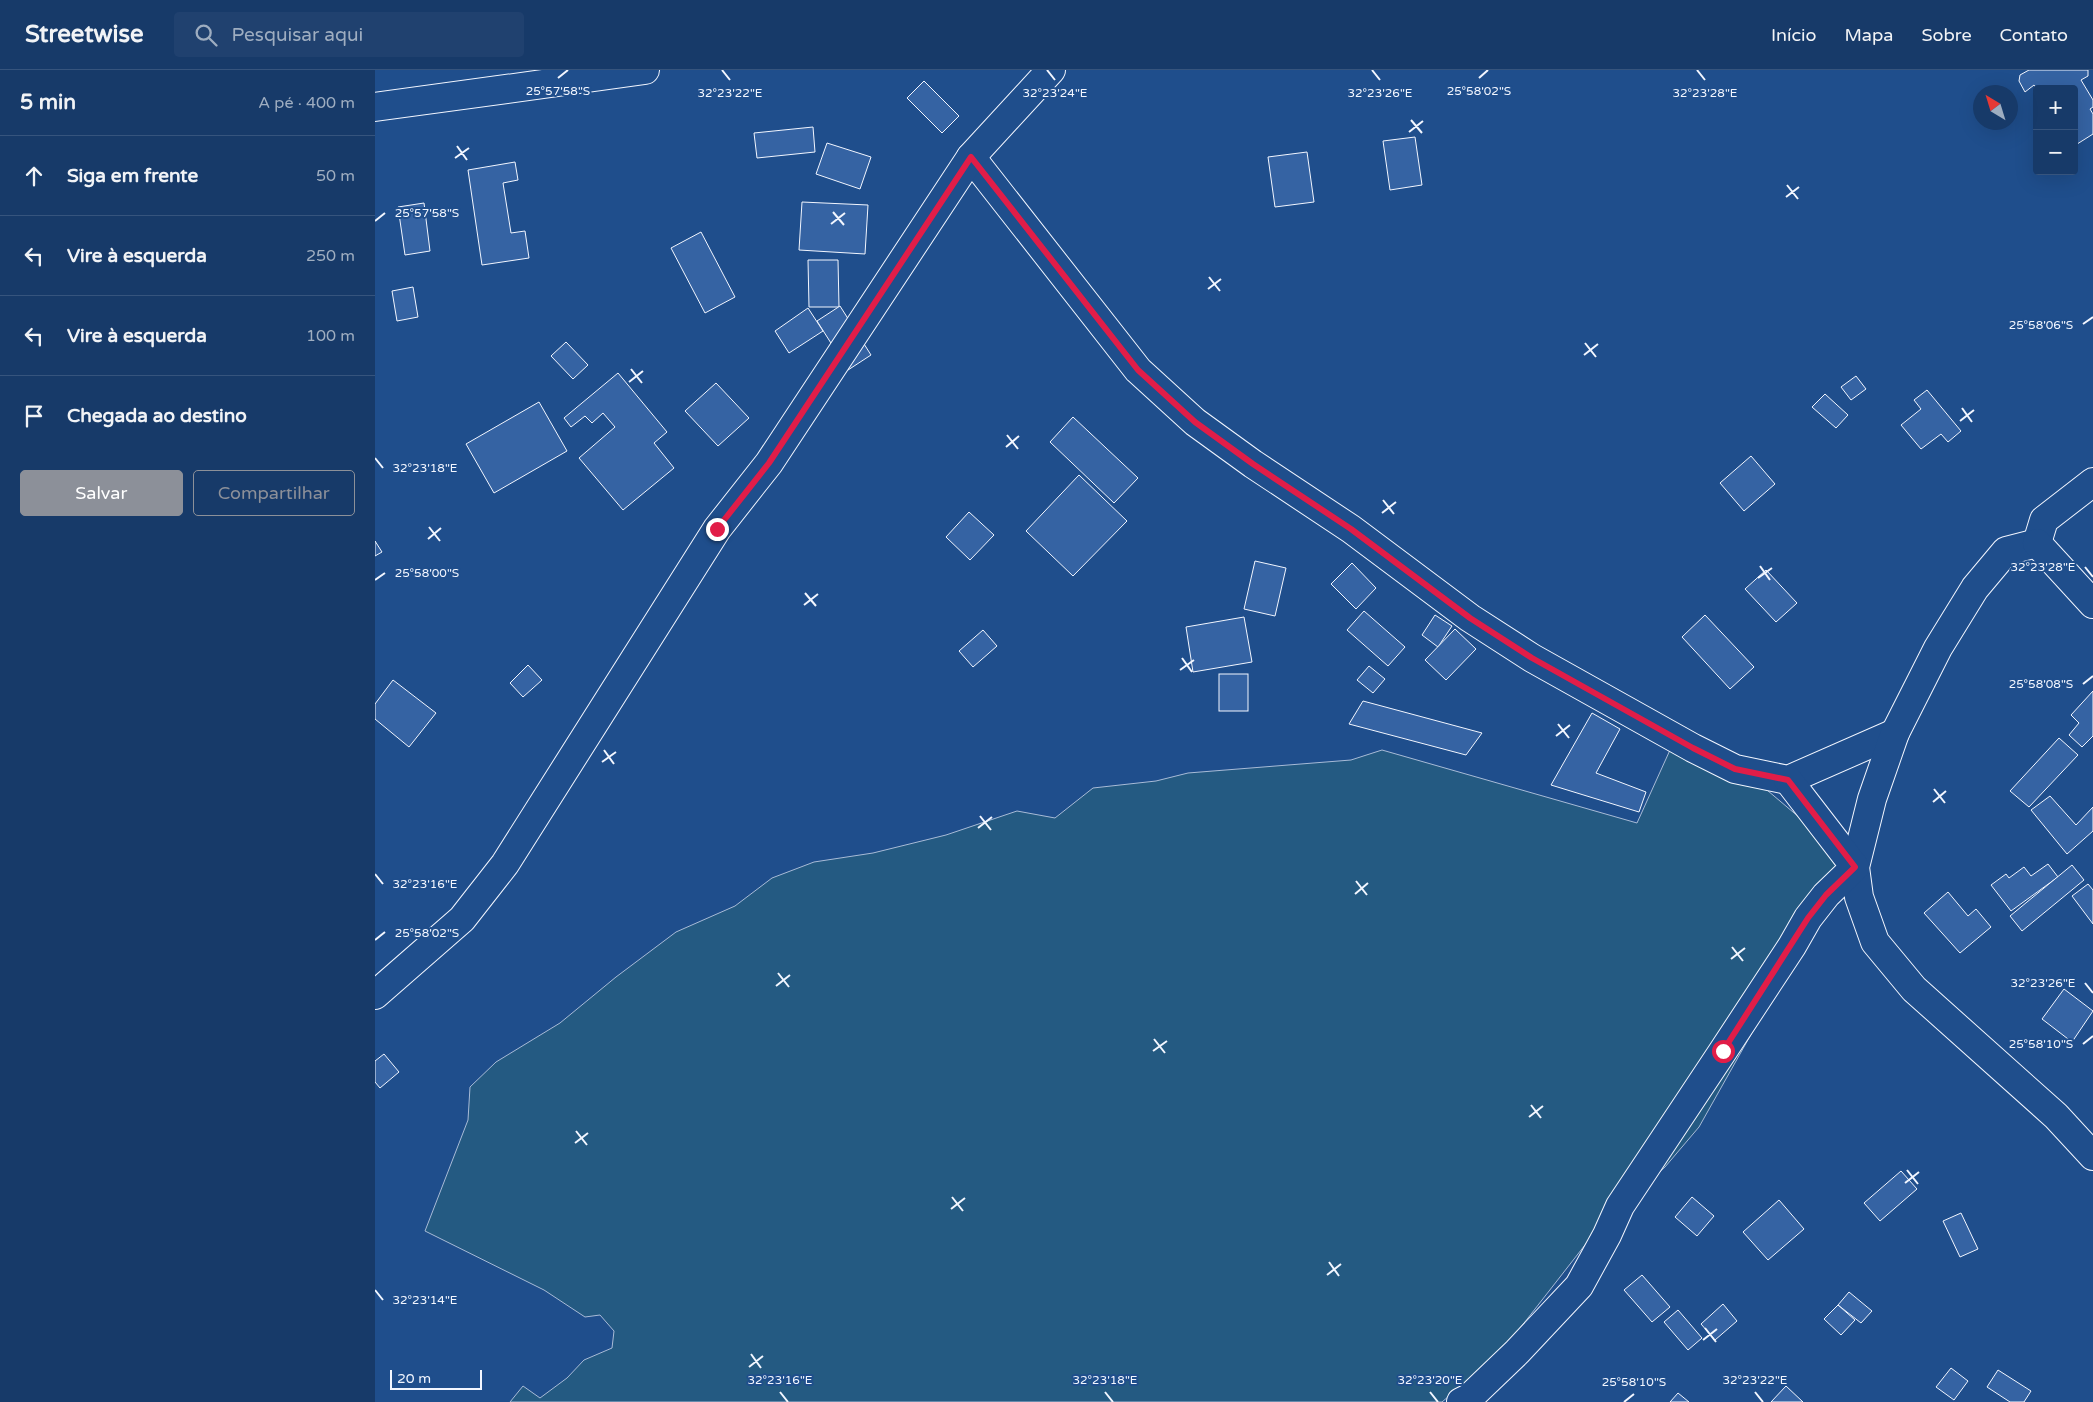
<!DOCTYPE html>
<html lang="pt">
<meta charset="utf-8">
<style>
:root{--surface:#173a69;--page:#20416f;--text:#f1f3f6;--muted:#9eadc0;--line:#36547d;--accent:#8c9099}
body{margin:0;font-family:"Varela Round",sans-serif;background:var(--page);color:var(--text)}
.controls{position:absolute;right:15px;top:15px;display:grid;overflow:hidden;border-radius:5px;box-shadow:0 5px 20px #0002}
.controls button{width:45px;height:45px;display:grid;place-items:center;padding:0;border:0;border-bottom:1px solid var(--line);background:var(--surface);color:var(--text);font:25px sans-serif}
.compass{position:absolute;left:1598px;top:15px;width:45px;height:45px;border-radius:50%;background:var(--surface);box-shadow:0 5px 20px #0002;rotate:322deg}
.scale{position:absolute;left:15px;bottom:12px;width:92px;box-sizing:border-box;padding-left:5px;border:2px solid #f2f6ff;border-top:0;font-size:14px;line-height:18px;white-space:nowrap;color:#f2f6ff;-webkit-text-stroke:4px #1f4e8c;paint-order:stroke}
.stop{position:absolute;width:15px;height:15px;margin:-11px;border:4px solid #e11d48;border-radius:50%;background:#fff}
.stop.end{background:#e11d48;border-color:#fff;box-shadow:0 1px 5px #0008}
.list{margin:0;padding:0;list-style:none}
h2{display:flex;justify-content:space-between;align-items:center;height:65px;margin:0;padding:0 20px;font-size:21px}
h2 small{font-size:16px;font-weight:400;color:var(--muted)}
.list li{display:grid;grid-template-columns:32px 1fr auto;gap:15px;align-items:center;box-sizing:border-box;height:80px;padding:0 20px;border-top:1px solid var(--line)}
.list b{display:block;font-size:19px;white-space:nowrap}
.list em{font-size:16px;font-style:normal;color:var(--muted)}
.actions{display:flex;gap:10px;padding:15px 20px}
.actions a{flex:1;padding:11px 0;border:1px solid var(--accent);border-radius:5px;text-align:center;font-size:18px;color:var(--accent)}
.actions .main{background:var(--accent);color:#fff}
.icon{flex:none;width:28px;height:28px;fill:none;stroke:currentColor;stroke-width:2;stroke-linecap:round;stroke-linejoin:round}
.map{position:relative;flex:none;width:1718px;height:1332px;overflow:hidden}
header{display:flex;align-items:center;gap:30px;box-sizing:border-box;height:70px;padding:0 25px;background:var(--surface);border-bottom:1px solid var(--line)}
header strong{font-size:24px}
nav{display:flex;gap:28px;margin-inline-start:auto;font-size:18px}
.search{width:350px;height:45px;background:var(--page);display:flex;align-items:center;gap:12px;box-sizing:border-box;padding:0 18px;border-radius:5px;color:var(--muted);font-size:19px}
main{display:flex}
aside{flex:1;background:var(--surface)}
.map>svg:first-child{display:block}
.green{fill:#245a82;stroke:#a8bbd7}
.building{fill:#3563a3;stroke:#f2f6ff}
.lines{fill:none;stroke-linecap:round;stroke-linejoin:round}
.minor-casing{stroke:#f2f6ff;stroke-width:30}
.minor{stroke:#1f4e8c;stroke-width:28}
.route{stroke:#e11d48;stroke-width:6}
.ticks{fill:none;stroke:#f2f6ff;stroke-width:2}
.ticks-label{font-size:12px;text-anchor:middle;fill:#f2f6ff;stroke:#1f4e8c;stroke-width:4;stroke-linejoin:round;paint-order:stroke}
</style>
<header>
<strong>Streetwise</strong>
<div class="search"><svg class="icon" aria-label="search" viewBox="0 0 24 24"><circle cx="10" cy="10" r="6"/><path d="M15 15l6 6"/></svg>Pesquisar aqui</div>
<nav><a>Início</a><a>Mapa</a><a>Sobre</a><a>Contato</a></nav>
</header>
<main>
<aside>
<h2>5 min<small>A pé · 400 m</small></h2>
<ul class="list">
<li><svg class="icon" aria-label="ahead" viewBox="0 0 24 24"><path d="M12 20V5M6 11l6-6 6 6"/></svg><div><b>Siga em frente</b></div><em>50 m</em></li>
<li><svg class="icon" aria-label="left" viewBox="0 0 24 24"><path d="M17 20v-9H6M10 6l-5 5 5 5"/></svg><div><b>Vire à esquerda</b></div><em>250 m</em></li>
<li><svg class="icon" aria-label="left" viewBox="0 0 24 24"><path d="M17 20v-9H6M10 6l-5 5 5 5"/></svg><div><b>Vire à esquerda</b></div><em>100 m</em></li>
<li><svg class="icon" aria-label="arrive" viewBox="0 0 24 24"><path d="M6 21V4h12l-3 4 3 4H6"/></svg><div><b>Chegada ao destino</b></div></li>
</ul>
<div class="actions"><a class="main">Salvar</a><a>Compartilhar</a></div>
</aside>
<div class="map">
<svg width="1718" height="1332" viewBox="0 0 1718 1332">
<rect width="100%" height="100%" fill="#1f4e8c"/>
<path class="green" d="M1007,680L1262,753L1295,680L1386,715L1457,775L1467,795L1388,943L1324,1057L1290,1097L1224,1157L1128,1280L1067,1332H135L148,1316L165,1328L192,1308L209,1290L237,1278L239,1261L225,1245L210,1247L169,1220L50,1161L93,1050L95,1017L121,992L185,953L241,907L301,862L360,836L397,808L439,792L498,783L571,765L642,741L680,748L718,718L781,711L813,703L976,690Z"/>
<g class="building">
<path d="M1654,0H1713V6L1706,10L1718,30V37L1715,39L1718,44V64L1699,76V19H1662L1659,15L1650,22L1644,11L1645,5Z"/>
<path d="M549,11L584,46L567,63L532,28Z"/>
<path d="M438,57L440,82L382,88L379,63Z"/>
<path d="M1040,67L1047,115L1015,120L1008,71Z"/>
<path d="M452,73L496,87L485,119L441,104Z"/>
<path d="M932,82L939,132L900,137L893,87Z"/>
<path d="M140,92L143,110L128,113L136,163L150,161L154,188L107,195L93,100Z"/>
<path d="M427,132L493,135L490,184L424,180Z"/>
<path d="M49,133L55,181L30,185L23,137Z"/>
<path d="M326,162L360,227L330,243L296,178Z"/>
<path d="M433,190H463L464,237H434Z"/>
<path d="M38,217L43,247L22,251L17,221Z"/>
<path d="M465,236L496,285L473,300L442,251Z"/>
<path d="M433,238L448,261L414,283L400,261Z"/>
<path d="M191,272L213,295L198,309L176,286Z"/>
<path d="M243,303L292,362L279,373L299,398L248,440L204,388L240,357L228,343L217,353L210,346L196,357L189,348Z"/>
<path d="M1481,306L1491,319L1476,330L1466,317Z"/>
<path d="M341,313L374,348L343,376L310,341Z"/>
<path d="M1552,320L1586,361L1573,372L1566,364L1546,379L1526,355L1546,339L1539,330Z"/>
<path d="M1450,324L1473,345L1461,358L1437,337Z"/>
<path d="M164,332L192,381L119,423L91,374Z"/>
<path d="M698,347L763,408L739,433L675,372Z"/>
<path d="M1376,386L1400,414L1369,441L1345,413Z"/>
<path d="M704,405L752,451L698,506L651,461Z"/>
<path d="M594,442L619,465L595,490L571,467Z"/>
<path d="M0,471L7,482L0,486Z"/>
<path d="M880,491L911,498L900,546L869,539Z"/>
<path d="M977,493L1001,518L981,539L956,514Z"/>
<path d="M1391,500L1422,533L1401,552L1370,519Z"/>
<path d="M989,541L1030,577L1013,596L972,560Z"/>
<path d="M1060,545L1077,556L1063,577L1047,565Z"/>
<path d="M1330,545L1379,597L1355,619L1307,567Z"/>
<path d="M869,547L877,592L818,602L811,557Z"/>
<path d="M1080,559L1101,579L1071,610L1050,590Z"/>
<path d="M608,560L622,576L598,597L584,581Z"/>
<path d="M153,595L167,610L148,627L135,613Z"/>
<path d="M994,596L1010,609L998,623L982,610Z"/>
<rect x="844" y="604" width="29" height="37"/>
<path d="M18,610L61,643L34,677L0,649V634Z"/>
<path d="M1718,621V666L1707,677L1694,665L1704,653L1696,645Z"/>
<path d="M988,631L1107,663L1091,685L974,654Z"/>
<path d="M1217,643L1245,659L1221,703L1271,722L1264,742L1176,715Z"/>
<path d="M1684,668L1703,685L1654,737L1635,721Z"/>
<path d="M1675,726L1701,755L1718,737V761L1692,784L1656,740Z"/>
<path d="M1673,794L1683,807L1636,841L1616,815L1631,804L1634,808L1649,797L1656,806Z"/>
<path d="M1697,795L1709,810L1647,861L1635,846Z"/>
<path d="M1713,814L1718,820V854L1697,826Z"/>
<path d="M1573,822L1593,846L1601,839L1616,857L1585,883L1549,843Z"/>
<path d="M1689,919L1718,941L1697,972L1667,949Z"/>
<path d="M9,984L24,1002L5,1018L0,1012V991Z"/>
<path d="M1526,1101L1542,1119L1505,1151L1489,1133Z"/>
<path d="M1317,1127L1339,1146L1322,1166L1300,1147Z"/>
<path d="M1404,1130L1429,1159L1393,1190L1368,1162Z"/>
<path d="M1586,1143L1603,1179L1585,1187L1568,1151Z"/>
<path d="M1267,1205L1295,1237L1277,1252L1249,1220Z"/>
<path d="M1474,1222L1497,1241L1486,1253L1463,1235Z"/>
<path d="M1348,1234L1362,1251L1340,1270L1326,1254Z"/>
<path d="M1463,1235L1480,1250L1466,1265L1449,1249Z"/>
<path d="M1303,1240L1327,1268L1313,1280L1289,1252Z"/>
<path d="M1576,1298L1593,1311L1579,1330L1561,1317Z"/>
<path d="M1623,1300L1656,1321L1649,1332H1635L1612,1317Z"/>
<path d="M1411,1316L1428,1332H1396Z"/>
<path d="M1303,1323L1314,1332H1295Z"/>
</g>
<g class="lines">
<defs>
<g id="minor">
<path d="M0,37L270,0"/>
<path d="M596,87L763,300L820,352L878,394L976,459L1095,548L1157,588L1318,678L1360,699L1413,710L1520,663"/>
<path d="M1662,473L1631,481L1600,518L1563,578L1520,663L1497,729L1480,797L1484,827L1500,872L1539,919L1681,1046L1718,1086"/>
<path d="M1662,473L1669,450L1718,412"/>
<path d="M1662,473L1718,534"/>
<path d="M0,925L87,849L130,794L342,459L394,393L596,87L676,0"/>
<path d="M1086,1332L1094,1328L1142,1282L1204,1216L1232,1165L1245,1136L1348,981L1417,876L1433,848L1451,825L1480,797L1413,710"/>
</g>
</defs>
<use href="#minor" class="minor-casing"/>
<use href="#minor" class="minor"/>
</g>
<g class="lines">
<path class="route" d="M342,459L394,393L596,87L763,300L820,352L878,394L976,459L1095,548L1157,588L1318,678L1360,699L1413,710L1480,797L1451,825L1433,848L1348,981"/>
</g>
<path class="ticks" d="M347,0L355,10M672,0L680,10M997,0L1005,10M1322,0L1330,10M183,8L193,0M1104,8L1113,0M1036,50L1047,63M1034,62L1048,51M82,76L92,90M80,88L94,78M1412,115L1423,129M1411,127L1424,117M458,142L469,155M0,151L10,143M456,154L470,143M834,207L845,221M833,219L846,209M1708,254L1718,247M1210,273L1221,287M1209,285L1223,274M256,299L267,313M254,312L268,301M1587,338L1597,352M1585,351L1599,340M632,365L643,379M631,377L644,366M0,388L8,398M1008,430L1019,444M1007,443L1021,432M54,457L65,471M53,469L66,458M1385,496L1395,510M1710,497L1718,507M1383,508L1397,498M0,510L10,503M430,523L441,536M429,535L443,524M807,588L817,602M805,600L819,590M1708,614L1718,606M1183,654L1194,668M1181,666L1195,655M229,680L239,694M227,692L241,682M1559,719L1570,733M1558,732L1571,721M605,746L616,760M603,758L617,747M0,804L8,814M981,811L992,825M980,824L993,813M0,870L10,862M1357,877L1368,891M1356,889L1370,878M403,903L414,917M1710,913L1718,923M401,916L415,905M779,969L790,983M1708,974L1718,966M778,981L792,971M1156,1035L1166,1048M1154,1047L1168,1036M201,1061L212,1075M200,1073L213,1063M1532,1100L1543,1114M1530,1113L1544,1102M577,1127L588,1141M576,1139L590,1128M954,1192L964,1206M952,1205L966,1194M0,1220L8,1230M1330,1258L1341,1272M1328,1270L1342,1259M376,1284L386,1298M374,1297L388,1286M405,1322L413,1332M730,1322L738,1332M1055,1322L1063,1332M1380,1322L1388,1332M1249,1332L1259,1324"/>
<g class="ticks-label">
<text x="183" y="25">25°57'58"S</text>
<text x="1104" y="25">25°58'02"S</text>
<text x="355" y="27">32°23'22"E</text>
<text x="680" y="27">32°23'24"E</text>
<text x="1005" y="27">32°23'26"E</text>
<text x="1330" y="27">32°23'28"E</text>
<text x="52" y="147">25°57'58"S</text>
<text x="1666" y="259">25°58'06"S</text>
<text x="50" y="402">32°23'18"E</text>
<text x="1668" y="501">32°23'28"E</text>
<text x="52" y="507">25°58'00"S</text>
<text x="1666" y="618">25°58'08"S</text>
<text x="50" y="818">32°23'16"E</text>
<text x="52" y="867">25°58'02"S</text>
<text x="1668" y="917">32°23'26"E</text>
<text x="1666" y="978">25°58'10"S</text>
<text x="50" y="1234">32°23'14"E</text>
<text x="405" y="1314">32°23'16"E</text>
<text x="730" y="1314">32°23'18"E</text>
<text x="1055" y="1314">32°23'20"E</text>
<text x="1380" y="1314">32°23'22"E</text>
<text x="1259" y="1316">25°58'10"S</text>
</g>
</svg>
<div class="controls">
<button>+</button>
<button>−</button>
</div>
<svg class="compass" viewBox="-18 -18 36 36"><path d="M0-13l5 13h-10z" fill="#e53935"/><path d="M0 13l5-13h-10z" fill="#9eadc0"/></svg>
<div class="scale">20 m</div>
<div class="stop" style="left:1348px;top:981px"></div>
<div class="stop end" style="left:342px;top:459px"></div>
</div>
</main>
